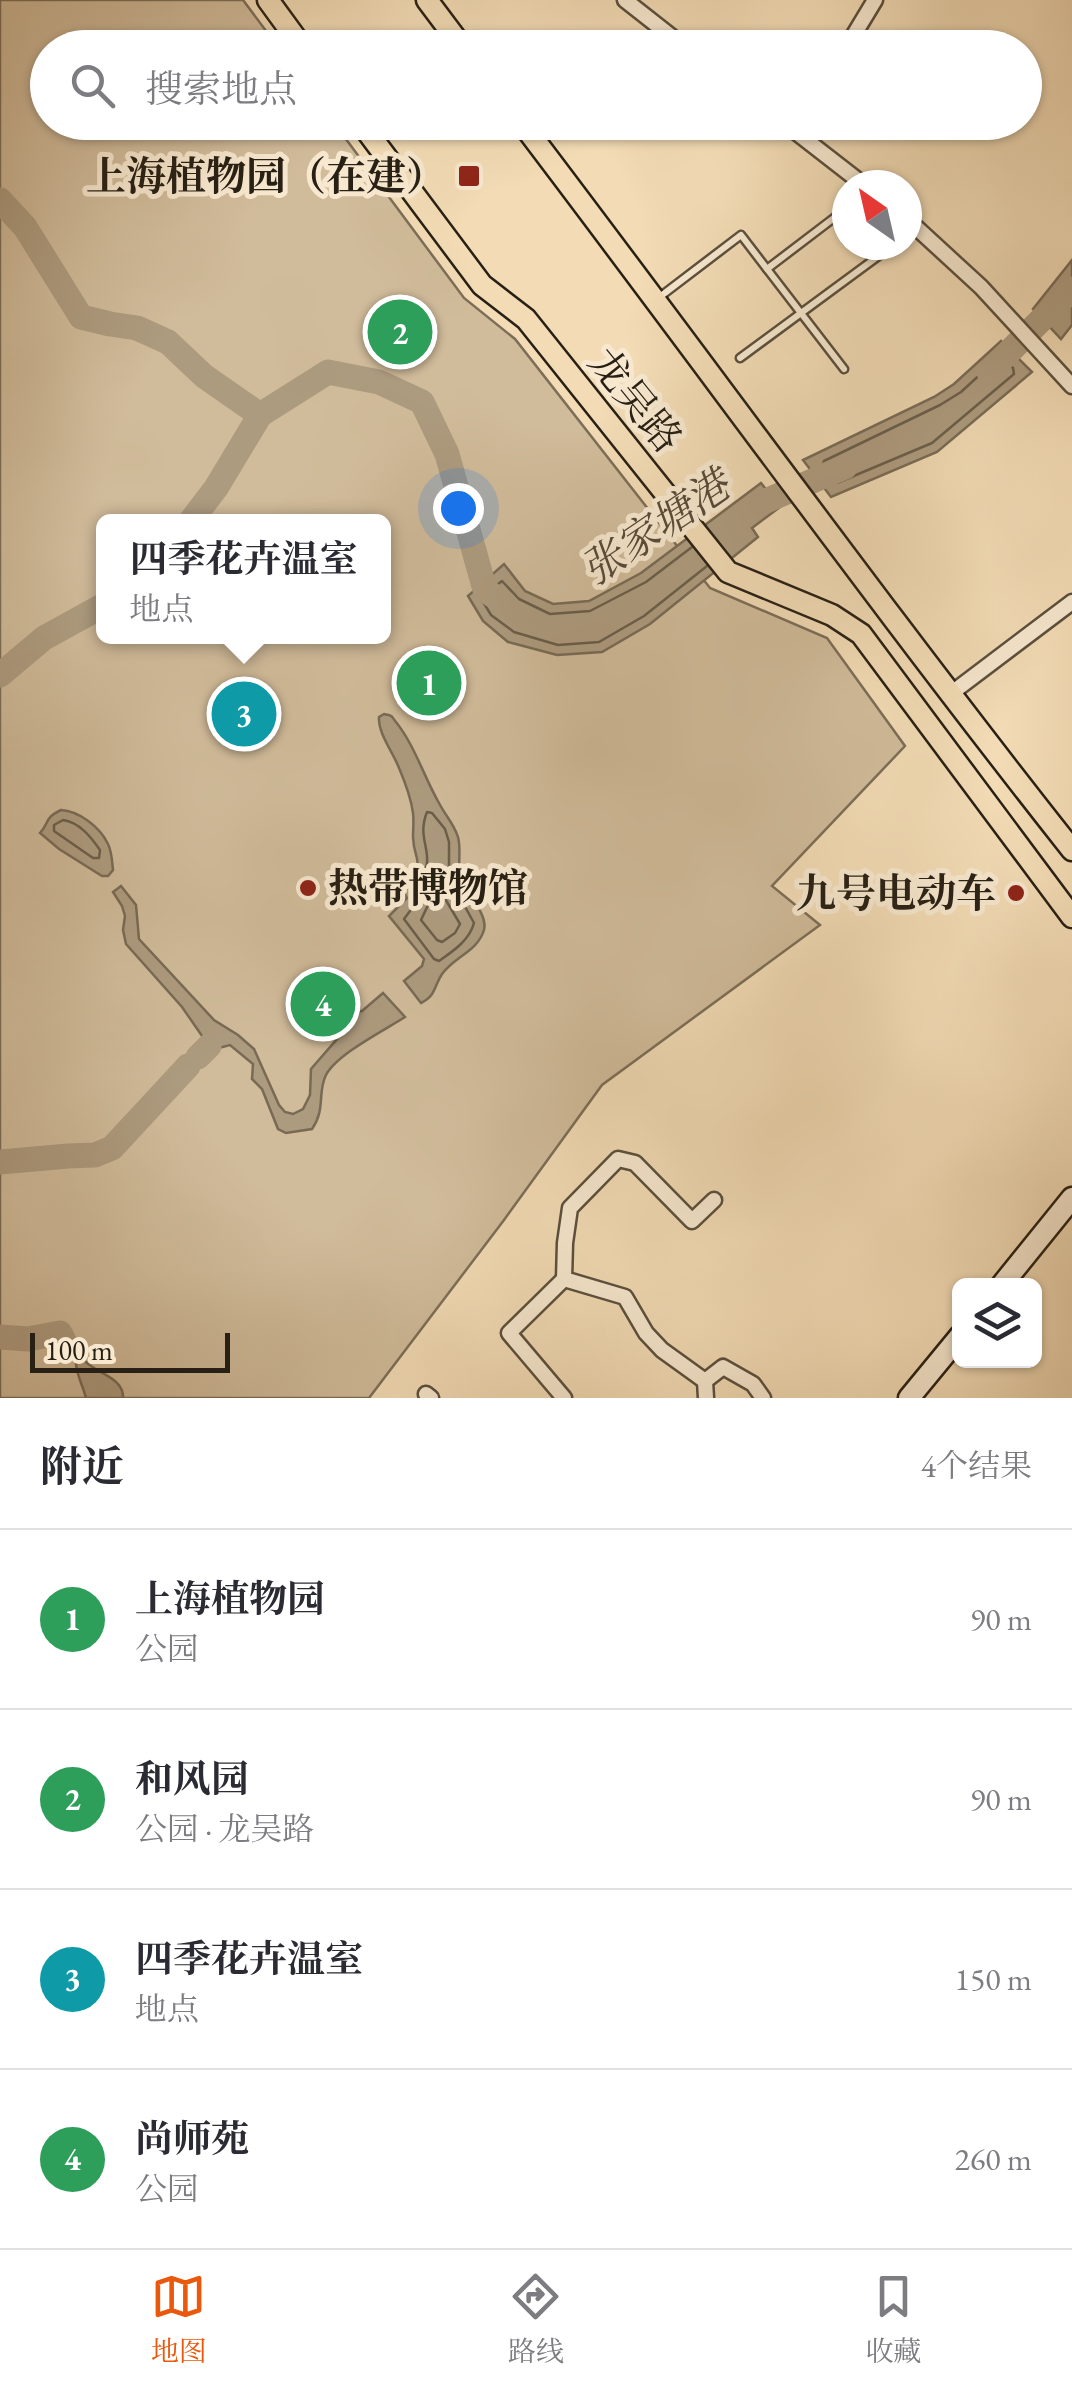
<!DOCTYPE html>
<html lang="zh">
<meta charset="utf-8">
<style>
:root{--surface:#fff;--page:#f2f2f3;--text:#2b2b33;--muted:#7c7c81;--line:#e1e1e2;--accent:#ea580c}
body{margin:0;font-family:"EB Garamond","Noto Serif SC",serif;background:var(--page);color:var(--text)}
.controls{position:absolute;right:30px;bottom:30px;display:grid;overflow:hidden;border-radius:15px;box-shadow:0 2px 8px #0004}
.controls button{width:90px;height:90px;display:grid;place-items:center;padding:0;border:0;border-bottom:2px solid var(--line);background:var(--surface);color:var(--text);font:50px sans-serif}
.compass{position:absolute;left:832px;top:170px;width:90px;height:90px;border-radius:50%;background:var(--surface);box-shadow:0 2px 8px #0004;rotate:326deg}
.scale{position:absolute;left:30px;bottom:25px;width:200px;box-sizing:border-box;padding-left:10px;border:5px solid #282015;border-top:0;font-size:28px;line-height:35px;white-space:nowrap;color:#282015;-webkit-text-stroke:8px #f7e8cf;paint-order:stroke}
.you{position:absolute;left:458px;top:508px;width:35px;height:35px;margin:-25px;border:8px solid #fff;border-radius:50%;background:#1a73e8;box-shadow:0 0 0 15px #1a73e833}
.badge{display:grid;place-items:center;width:65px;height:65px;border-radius:50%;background:var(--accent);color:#fff;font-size:32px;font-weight:700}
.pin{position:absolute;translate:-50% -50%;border:5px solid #fff;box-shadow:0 2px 10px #0006}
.popup{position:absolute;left:96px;top:514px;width:295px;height:130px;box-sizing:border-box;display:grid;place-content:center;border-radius:15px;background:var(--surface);filter:drop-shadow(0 2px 8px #0005);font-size:32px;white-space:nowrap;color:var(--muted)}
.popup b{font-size:38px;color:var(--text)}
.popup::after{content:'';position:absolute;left:50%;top:100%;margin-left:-20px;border:20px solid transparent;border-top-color:var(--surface)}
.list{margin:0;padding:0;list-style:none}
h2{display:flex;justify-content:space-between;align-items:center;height:130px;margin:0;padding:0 40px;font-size:42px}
h2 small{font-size:32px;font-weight:400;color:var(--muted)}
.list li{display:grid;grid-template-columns:65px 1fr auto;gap:30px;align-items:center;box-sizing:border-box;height:180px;padding:0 40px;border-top:2px solid var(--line)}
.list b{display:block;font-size:38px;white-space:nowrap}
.list p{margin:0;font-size:32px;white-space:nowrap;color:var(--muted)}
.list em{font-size:32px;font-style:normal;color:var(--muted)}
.icon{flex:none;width:55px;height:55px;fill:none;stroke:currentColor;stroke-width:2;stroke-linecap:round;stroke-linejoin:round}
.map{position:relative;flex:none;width:1072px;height:1398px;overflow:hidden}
.search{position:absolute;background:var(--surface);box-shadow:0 2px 8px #0004;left:30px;right:30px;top:30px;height:110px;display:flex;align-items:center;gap:25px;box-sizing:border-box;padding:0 35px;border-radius:55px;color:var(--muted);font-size:38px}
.sheet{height:850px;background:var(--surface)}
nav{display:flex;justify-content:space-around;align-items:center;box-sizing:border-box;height:140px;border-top:2px solid var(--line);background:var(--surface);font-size:28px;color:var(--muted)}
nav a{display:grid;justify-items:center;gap:5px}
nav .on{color:var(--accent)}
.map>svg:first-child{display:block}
.green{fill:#d0bb9a;stroke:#7c6e58;stroke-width:2.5;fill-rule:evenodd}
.water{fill:#ad9b7f;stroke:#786a55;stroke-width:2.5}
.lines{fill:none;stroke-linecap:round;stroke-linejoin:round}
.shore{stroke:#6a5e4a;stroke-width:2.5}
.river{stroke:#ad9b7f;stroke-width:25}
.lane-casing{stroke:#5a4f3d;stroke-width:11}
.street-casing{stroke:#5a4f3d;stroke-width:19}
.secondary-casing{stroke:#282015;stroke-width:25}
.primary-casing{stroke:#282015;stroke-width:25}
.lane{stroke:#f7e8cf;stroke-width:6}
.street{stroke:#f7e8cf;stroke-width:14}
.secondary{stroke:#f7e8cf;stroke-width:20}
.primary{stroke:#f2dbb5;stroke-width:20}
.poi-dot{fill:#8f2418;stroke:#f7e8cf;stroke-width:4}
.labels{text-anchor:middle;stroke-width:10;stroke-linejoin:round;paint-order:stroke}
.poi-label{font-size:40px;font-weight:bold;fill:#282015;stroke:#f7e8cf;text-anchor:end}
.street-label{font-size:40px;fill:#282015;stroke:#f7e8cf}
.water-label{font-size:42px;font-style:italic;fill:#574b3a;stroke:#f7e8cf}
</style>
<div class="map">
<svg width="1072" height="1398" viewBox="0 0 1072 1398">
<rect width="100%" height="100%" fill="#f2dbb5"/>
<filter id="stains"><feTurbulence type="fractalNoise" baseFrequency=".002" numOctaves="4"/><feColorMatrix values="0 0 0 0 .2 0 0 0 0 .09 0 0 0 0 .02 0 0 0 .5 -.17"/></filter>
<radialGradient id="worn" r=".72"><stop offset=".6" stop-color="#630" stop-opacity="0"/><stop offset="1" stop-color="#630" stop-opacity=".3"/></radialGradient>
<path class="green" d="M0,0H243L278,47L48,48V122L334,123L464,298L515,339L710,588L827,638L905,746L772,886L820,925L602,1085L504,1220L369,1398H0ZM104,522H384V636H104Z"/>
<g class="water">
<path d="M1072,260V325L1061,339L1033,309Z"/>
<path d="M1001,341L1032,372L937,452L831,497L803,460L934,397L954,384Z"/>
<path d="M761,483L780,507L752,528L758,537L650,624L602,652L557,655L508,642L483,621L468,596L504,564L525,591L553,604L589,601L641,573Z"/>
<path d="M384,714C392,716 390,714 396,722C415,746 424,777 439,803C445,815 454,824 458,837C462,852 456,867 462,882C468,896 488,914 484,930C478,951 454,957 442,974C434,986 436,996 421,1003L404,981L422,966L424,959L389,916L407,898L402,889V884C428,859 414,865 413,837C413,829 414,821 413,813C411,798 405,782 399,768C393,752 378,734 379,717Z"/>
<path d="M61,810C79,811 100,827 108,844C112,852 112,862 113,870L108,876H102L59,849L40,833C50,822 44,818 61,810Z"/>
<path d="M121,886L136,905L139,939L214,1020L238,1035L254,1049L279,1105L285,1112L293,1114L303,1109L310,1095L311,1069L337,1039L350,1013L362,1011L383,993L405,1017C385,1030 337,1054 326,1075C317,1093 326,1109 312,1129L286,1133L278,1129L262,1089L252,1079L253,1064L230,1045L215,1049L209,1046L182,1007L126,944L123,930L125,916L122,906L113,892Z"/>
<path d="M84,1360C96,1374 124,1377 123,1398H86C83,1386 77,1376 76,1364Z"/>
</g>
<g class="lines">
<g class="shore">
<path d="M998,358H1003L1013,368L1014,374L932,443L837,483L832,482L822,468L824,461L940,405L961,392Z"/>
<path d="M692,547L646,582L590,611L550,614L519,599L502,581L484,595L482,600L491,615L514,632L558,645L599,642L644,616L707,566"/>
<path d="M427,812L432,813L445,829L449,842V872L453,885L474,923C469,941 453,951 439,961L434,959L404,919L416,903L415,886C442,856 414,844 427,812Z"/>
<path d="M63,820C79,822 91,837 100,850L99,858H93L54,831V825Z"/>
<path d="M437,885L460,924L455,933L442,942L437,940L421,920L429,903L430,889Z"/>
</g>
<g class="river">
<path d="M0,200L25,227L81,317L110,324L137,328L168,342L204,376L260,415"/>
<path d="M989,372L1072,289"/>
<path d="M746,514L761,503L845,467"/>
<path d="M190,522L216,488L260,415L328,372L379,382L422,402L447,454L485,590L504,603"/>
<path d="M0,675L44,638L104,605"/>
<path d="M198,1057L209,1046"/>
<path d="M0,1162L68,1156L95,1155L112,1148L188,1066"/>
<path d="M0,1337L28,1339L60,1333L68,1349"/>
</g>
<defs>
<g id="lane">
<path d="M657,299L741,235L767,269"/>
<path d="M740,358L888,249"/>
<path d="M844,369L767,269L847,208"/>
</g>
<g id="street">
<path d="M625,0L686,48"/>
<path d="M846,48L875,0"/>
<path d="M783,122L864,185"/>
<path d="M907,219L981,287L1072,386"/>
<path d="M949,695L1072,602"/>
<path d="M705,1381L662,1350L646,1333L625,1297L564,1279L565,1243L570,1208L618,1159L635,1163L692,1221L714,1200"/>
<path d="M426,1394L431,1398"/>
<path d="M564,1398L509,1333L564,1279"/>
<path d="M706,1398L705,1381L723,1367L753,1384L763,1398"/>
</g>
<g id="secondary">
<path d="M1001,1286L1072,1198"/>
<path d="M909,1398L960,1336"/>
</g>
<g id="primary">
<path d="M268,0L303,48"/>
<path d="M427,0L463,48"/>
<path d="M360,122L482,285L526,319L728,572L832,615L861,634L1072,917"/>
<path d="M521,122C705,364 883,611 1072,850"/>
</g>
</defs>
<use href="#lane" class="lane-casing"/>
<use href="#street" class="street-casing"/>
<use href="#secondary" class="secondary-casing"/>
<use href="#primary" class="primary-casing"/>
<use href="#lane" class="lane"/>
<use href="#street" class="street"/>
<use href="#secondary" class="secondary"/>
<use href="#primary" class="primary"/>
</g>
<g class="poi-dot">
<rect x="457" y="164" width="24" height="24" rx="5"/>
<circle cx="308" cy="888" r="10"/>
<circle cx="1016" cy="893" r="10"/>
</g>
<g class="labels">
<g class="poi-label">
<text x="446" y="190">上海植物园（在建）</text>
<text x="328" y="902" text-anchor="start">热带博物馆</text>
<text x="996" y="907">九号电动车</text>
</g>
<g class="street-label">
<text transform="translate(636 400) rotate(51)" y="14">龙吴路</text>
</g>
<g class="water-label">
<text transform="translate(655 527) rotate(-34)" y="15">张家塘港</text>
</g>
</g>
<rect width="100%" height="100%" filter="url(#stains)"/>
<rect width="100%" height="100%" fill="url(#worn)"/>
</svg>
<div class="controls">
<button><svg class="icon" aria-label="layers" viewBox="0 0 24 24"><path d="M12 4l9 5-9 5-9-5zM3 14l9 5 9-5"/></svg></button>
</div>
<svg class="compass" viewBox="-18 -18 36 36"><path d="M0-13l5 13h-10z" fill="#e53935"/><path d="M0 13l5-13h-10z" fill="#7c7c81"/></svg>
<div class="scale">100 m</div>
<div class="you"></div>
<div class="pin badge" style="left:429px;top:683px;background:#2e9e5b">1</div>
<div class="pin badge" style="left:400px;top:332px;background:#2e9e5b">2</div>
<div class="pin badge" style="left:244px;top:714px;background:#0f9aa8">3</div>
<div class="popup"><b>四季花卉温室</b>地点</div>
<div class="pin badge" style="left:323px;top:1004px;background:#2e9e5b">4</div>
<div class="search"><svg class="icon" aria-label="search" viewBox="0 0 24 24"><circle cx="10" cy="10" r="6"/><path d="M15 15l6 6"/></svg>搜索地点</div>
</div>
<section class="sheet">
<h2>附近<small>4个结果</small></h2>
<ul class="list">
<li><span class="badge" style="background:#2e9e5b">1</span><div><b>上海植物园</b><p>公园</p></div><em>90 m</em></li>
<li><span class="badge" style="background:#2e9e5b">2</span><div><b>和风园</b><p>公园 · 龙吴路</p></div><em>90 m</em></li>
<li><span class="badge" style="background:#0f9aa8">3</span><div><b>四季花卉温室</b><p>地点</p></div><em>150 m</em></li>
<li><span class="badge" style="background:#2e9e5b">4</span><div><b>尚师苑</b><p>公园</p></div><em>260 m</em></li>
</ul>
</section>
<nav>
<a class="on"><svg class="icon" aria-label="map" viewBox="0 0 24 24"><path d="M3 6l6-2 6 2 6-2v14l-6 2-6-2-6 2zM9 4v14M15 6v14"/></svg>地图</a>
<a><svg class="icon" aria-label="directions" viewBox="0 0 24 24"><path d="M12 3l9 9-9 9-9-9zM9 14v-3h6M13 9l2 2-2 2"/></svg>路线</a>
<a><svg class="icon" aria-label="saved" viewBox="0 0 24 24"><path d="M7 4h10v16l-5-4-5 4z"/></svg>收藏</a>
</nav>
